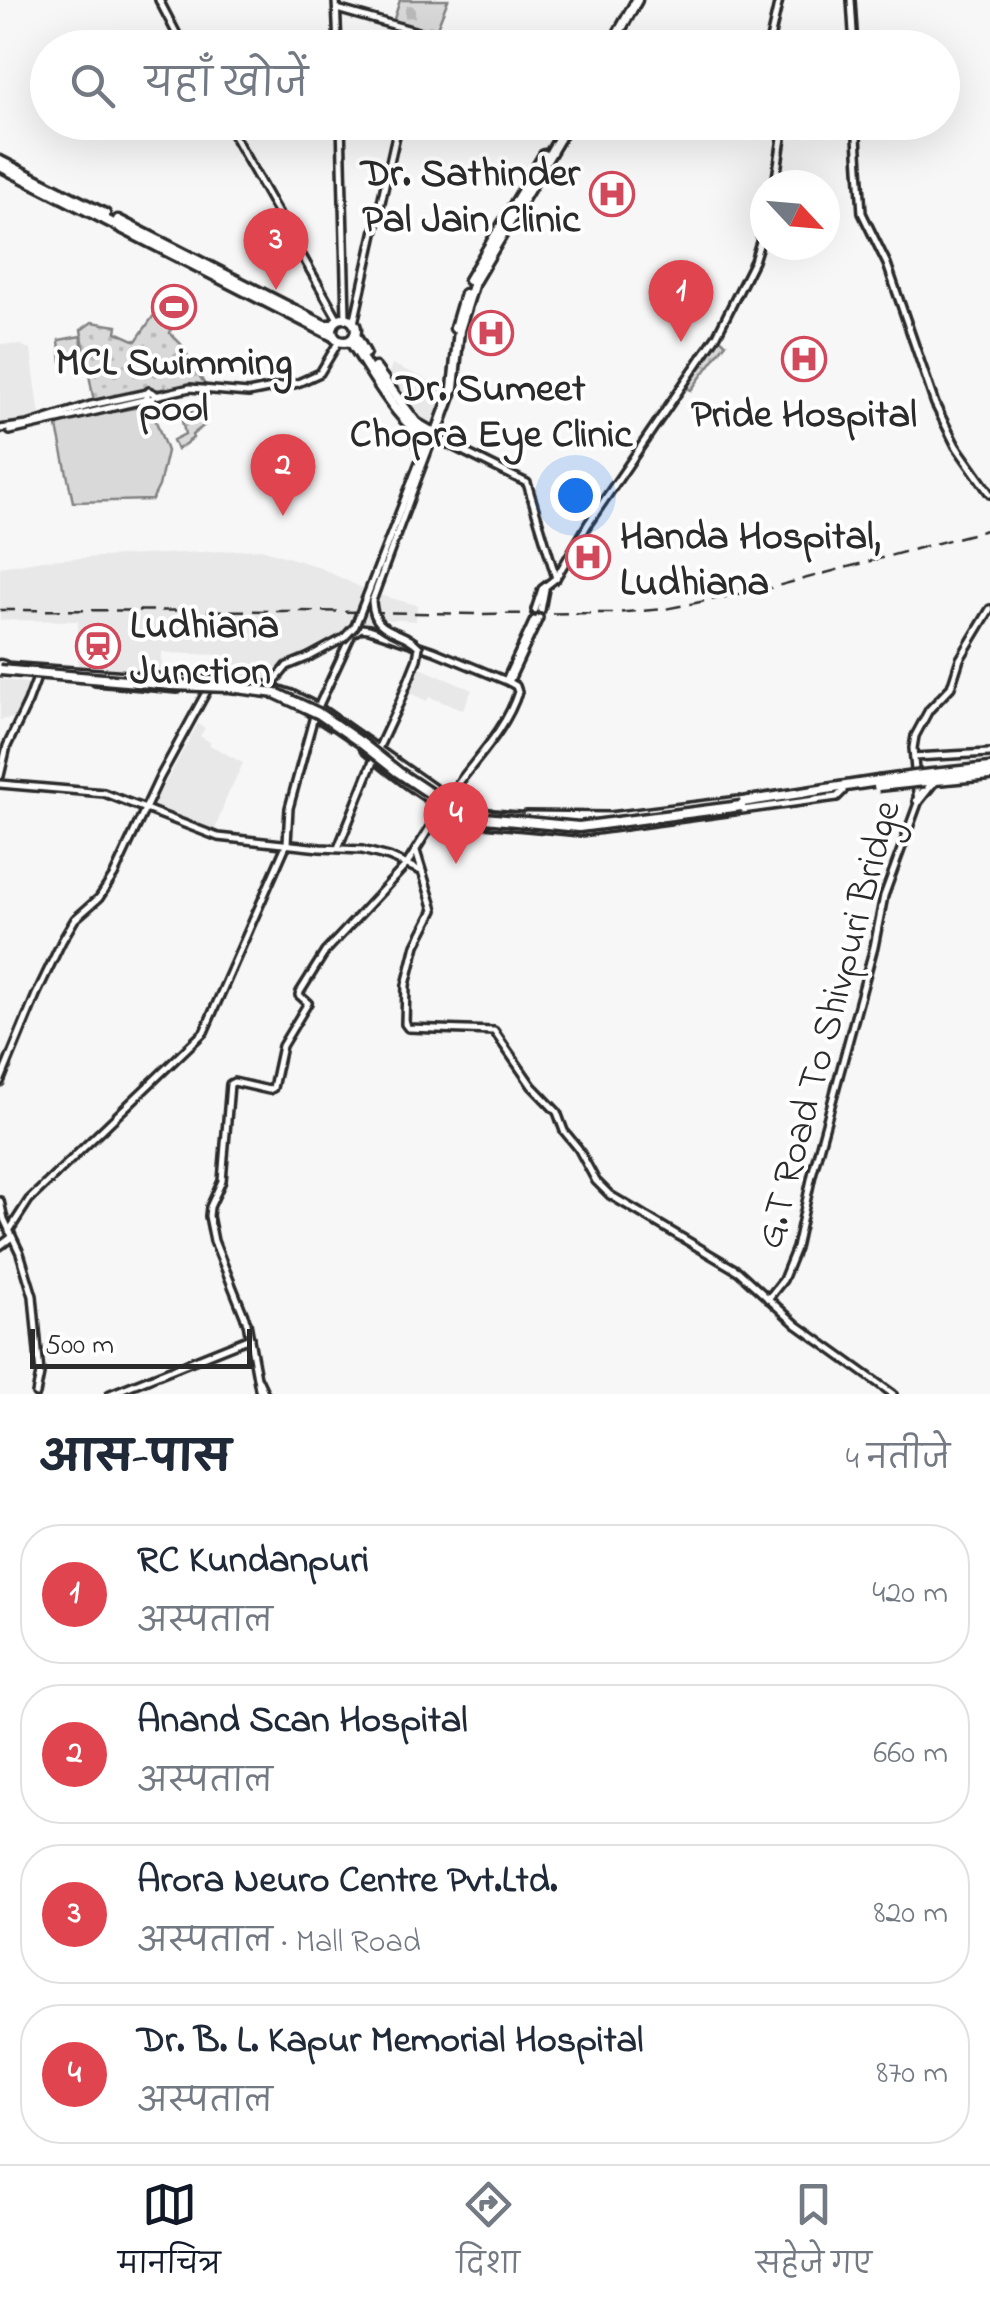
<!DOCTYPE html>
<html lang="hi">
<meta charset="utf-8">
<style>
:root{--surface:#fff;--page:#f6f6f7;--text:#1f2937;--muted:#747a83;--line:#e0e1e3;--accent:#111827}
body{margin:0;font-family:"Indie Flower","Playpen Sans Deva",sans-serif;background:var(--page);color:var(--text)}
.compass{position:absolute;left:750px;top:170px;width:90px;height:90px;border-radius:50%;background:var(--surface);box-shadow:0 10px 40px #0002;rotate:116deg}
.scale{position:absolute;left:30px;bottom:25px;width:222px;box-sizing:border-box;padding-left:10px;border:5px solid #2b2b2b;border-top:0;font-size:28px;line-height:35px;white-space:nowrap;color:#2b2b2b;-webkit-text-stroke:8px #fff;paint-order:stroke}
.you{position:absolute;left:575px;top:495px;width:35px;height:35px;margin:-25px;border:8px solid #fff;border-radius:50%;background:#1a73e8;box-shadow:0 0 0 15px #1a73e833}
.badge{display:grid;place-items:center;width:65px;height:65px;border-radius:50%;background:var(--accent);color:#fff;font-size:32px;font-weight:700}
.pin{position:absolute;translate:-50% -82px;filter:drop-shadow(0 2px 5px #0008)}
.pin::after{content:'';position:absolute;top:52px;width:35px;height:30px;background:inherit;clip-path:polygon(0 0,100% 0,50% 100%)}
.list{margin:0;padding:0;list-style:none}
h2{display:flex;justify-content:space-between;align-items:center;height:130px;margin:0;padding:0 40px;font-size:42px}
h2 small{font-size:32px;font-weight:400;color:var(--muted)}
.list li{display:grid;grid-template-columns:65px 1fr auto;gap:30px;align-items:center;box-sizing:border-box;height:140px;margin:0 20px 20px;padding:0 20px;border:2px solid var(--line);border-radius:40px}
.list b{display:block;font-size:38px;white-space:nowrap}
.list p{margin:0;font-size:32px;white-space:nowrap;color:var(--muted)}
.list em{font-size:32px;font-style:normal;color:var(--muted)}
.icon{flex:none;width:55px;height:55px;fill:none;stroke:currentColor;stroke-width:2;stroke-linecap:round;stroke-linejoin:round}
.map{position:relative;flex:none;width:990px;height:1394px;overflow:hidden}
.search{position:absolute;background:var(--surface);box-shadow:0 10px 40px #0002;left:30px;right:30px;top:30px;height:110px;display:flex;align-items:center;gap:25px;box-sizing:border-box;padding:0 35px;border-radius:55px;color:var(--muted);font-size:38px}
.sheet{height:770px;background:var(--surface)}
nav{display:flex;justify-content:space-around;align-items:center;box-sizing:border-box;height:140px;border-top:2px solid var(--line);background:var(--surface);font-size:28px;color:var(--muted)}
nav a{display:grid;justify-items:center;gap:5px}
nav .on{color:var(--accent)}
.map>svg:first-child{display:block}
.built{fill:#e8e8e8}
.green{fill:url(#green-dots);stroke:#828282;stroke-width:2.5}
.cemetery{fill:url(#cemetery-stones);stroke:#828282;stroke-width:2.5}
.pitch{fill:#d9d9d9;stroke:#828282;stroke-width:2.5}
.water{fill:url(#water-waves);stroke:#7b7b7b;stroke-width:2.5}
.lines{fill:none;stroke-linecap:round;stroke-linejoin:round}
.minor-casing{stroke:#2b2b2b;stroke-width:12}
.major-casing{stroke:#2b2b2b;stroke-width:15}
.minor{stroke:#fff;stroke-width:5}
.major{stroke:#fff;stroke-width:8}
.rail{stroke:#2b2b2b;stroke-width:2.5;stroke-dasharray:15 8;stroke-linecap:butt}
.minor-bridge-casing{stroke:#2b2b2b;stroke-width:12;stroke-linecap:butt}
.major-bridge-casing{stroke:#2b2b2b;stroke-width:15;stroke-linecap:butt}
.minor-bridge{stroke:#fff;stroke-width:5}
.major-bridge{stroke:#fff;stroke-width:8}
.labels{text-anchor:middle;stroke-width:8;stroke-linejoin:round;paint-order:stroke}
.poi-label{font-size:40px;font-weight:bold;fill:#2b2b2b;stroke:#fff}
.street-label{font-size:40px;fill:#2b2b2b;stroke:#fff}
</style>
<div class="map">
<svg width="990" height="1394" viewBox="0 0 990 1394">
<defs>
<pattern id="green-dots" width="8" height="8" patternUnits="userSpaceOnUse" patternTransform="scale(2.5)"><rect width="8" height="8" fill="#d9d9d9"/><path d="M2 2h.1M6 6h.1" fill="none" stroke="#bababa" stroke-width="1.8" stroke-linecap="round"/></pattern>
<pattern id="cemetery-stones" width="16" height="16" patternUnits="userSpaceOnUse" patternTransform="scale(2.5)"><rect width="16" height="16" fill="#d9d9d9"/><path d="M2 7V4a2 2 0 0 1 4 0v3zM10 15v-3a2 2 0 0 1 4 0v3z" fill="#bababa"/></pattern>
<pattern id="water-waves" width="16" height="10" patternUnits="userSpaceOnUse" patternTransform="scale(2.5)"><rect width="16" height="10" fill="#b0b0b0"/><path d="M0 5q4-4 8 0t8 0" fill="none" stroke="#8f8f8f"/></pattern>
</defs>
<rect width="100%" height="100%" fill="#f7f7f7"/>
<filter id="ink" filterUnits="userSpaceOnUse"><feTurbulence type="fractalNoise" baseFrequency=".01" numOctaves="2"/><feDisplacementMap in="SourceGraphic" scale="20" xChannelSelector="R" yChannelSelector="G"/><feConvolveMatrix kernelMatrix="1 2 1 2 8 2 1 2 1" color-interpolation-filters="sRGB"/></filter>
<g filter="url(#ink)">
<g class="built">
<path d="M0,344L21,345L31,350L40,417L0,426Z"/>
<path d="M392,364L446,388L434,421L426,424L410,411L387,379Z"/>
<path d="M261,549L316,566L375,594L417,605L416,621L385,619L357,625L315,653L289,661L269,683L226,679L224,655L162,653V670L78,668V621L0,620V567L43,560Z"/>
<path d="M416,666L472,690L463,710L429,697L427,701L405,691Z"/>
<path d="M0,679L32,684L16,717L0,720Z"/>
<path d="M198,724L205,728L200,736L210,742V745L243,763L225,801L214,833L151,809Z"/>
</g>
<g class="green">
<path d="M154,315L172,324L170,333L181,344L205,385L140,391L94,402L81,330L92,322L117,326L116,332L136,341Z"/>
<path d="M718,338L726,343L691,390L686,387Z"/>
<path d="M203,408L206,424L192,435L193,438L177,450L173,440L185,434L182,421L194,409Z"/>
</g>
<path class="cemetery" d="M400,0H448L434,35L393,22Z"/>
<g class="pitch">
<path d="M81,336L84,357L61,361L59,340Z"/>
<path d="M150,405L167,451L159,486L152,500L73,502L57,427L60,422Z"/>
</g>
<path class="water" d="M163,294L191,307L184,321L156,307Z"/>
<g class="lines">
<defs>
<g id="minor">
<path d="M159,0L184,48"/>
<path d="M336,0L338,48"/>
<path d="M851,0L854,48"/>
<path d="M337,9L474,48"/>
<path d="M417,48L421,33"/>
<path d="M768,48L779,0"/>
<path d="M226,122L338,319"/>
<path d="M341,122L346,318"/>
<path d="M753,122L783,131L775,185"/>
<path d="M856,122L862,213L887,264L935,404L956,446L990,494"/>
<path d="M354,323L399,122"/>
<path d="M149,391L155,394L152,400L146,396Z"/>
<path d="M155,396L190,388L248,393L298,383L320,373L339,341"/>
<path d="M0,429L28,425L91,405L147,393"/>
<path d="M10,431L148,399"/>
<path d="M436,438L527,483L556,578"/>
<path d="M411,483L428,439"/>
<path d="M415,485L432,440"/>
<path d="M535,610L542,589L556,578L588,524L717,335L754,261L765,226"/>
<path d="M541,610L545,589"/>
<path d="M4,666L265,685L292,694L318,707L465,810L490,813"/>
<path d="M507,678L534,620"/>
<path d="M95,682L178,689"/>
<path d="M509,682L539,618"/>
<path d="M269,688L287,666L309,657"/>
<path d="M310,713L330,726"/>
<path d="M378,749L399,704"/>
<path d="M364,750C388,771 444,815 474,822L581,832L837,797L843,791"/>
<path d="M914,757L990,753"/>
<path d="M0,776L7,746L28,702L39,672"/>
<path d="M0,784L104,793L218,837L320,848L362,850L389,857L421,871"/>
<path d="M448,798C471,763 505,733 518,692L516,686L509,682"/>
<path d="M526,815L610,816L739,800"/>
<path d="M338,848L374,759"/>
<path d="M416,851L434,910L416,945L406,985L405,1024L408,1028L494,1031L532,1086L557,1112L564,1131L578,1148L596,1181L610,1195L738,1271L797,1325L893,1394"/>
<path d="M0,1082L36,995L62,941L75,919L99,898L114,875L160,777L208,689"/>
<path d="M0,1201L4,1219L20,1253L33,1296L40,1374L36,1394"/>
<path d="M9,1231L29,1200L204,1032L287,843L289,808L314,716L352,634L361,628L369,629L434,651L509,682"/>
<path d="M0,1246L12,1237"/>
<path d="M768,1299L783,1280L796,1248L812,1175L874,947L884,896L918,803L913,748L915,736L929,710L951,687L960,659L990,609"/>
<path d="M258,1379L265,1394"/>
<path d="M110,1394L250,1338"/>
<path d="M260,1394L247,1323L214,1241L209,1216L210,1207L222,1181L230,1084L234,1082L269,1090L273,1088L282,1046L308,1003L299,995L300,992L325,952L407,864L442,808"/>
</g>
<g id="major">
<path d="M610,48L637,0"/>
<path d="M0,161L105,214"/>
<path d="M0,166L333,336"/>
<path d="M118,220L324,325H333"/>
<path d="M469,280L544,155"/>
<circle cx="344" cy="330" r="12"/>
<path d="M455,328L465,294"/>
<path d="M355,335L365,353"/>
<path d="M350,341C371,370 400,430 434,440L453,388L459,330L474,282L569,122"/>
<path d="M375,368L416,423L435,434"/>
<path d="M412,427L422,455"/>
<path d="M0,665L4,666"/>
<path d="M923,775L990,768"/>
<path d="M925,781L990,775"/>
<path d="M918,800L934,780"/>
<path d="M736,803L878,781"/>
<path d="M487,815L573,822L608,820"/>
</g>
</defs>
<use href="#minor" class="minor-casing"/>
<use href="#major" class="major-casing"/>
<use href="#minor" class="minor"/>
<use href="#major" class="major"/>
<path class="rail" d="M0,610L301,611L481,614L614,613L665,609L766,589L990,529"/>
<defs>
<g id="minor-bridge">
<path d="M309,657L344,638L355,626L411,483"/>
<path d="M399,704L417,659L419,647C401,627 374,637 372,601L415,485"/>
</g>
<g id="major-bridge">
<path d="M0,670L172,685L230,687L275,693L318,713L360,742L398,772L455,810L474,817L579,827L741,806"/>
<path d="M878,781L923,775"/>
<path d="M878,786L925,781"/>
</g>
</defs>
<use href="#minor-bridge" class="minor-bridge-casing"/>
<use href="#major-bridge" class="major-bridge-casing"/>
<use href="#minor-bridge" class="minor-bridge"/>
<use href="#major-bridge" class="major-bridge"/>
</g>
</g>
<defs>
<symbol id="hospital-ring" viewBox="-11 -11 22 22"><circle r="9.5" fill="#fff" stroke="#d1495b" stroke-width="1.5"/><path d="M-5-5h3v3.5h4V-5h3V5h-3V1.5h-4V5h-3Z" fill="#d1495b"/></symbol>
<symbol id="stadium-ring" viewBox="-11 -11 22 22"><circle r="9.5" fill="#fff" stroke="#d1495b" stroke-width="1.5"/><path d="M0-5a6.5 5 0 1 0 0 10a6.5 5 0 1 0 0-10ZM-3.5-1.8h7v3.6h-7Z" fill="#d1495b"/></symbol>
<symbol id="station-ring" viewBox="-11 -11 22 22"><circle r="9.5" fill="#fff" stroke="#d1495b" stroke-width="1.5"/><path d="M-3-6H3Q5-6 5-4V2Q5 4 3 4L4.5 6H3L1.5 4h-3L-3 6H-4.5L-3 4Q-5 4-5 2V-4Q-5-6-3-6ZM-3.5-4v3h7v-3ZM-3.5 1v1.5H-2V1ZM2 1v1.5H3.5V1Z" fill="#d1495b"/></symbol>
</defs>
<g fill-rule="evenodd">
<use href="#hospital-ring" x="587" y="169" width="50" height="50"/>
<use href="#stadium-ring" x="149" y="282" width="50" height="50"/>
<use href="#hospital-ring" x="466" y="308" width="50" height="50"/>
<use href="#hospital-ring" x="779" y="334" width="50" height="50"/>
<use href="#hospital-ring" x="563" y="532" width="50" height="50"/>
<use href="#station-ring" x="73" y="621" width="50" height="50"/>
</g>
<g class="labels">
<g class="poi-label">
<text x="580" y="185" text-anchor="end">Dr. Sathinder<tspan x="580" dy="46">Pal Jain Clinic</tspan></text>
<text x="174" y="374">MCL Swimming<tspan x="174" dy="46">pool</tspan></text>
<text x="491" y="400">Dr. Sumeet<tspan x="491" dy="46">Chopra Eye Clinic</tspan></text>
<text x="804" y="426">Pride Hospital</text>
<text x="620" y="548" text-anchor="start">Handa Hospital,<tspan x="620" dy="46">Ludhiana</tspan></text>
<text x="130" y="637" text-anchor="start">Ludhiana<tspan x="130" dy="46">Junction</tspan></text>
</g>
<g class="street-label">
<text transform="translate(826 1024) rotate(-75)" y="14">G.T Road To Shivpuri Bridge</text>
</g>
</g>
</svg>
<svg class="compass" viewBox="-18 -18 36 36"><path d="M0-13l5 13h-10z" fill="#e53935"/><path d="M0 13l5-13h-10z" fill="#747a83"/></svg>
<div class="scale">500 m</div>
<div class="you"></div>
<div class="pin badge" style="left:681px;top:342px;background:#e0444e">1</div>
<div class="pin badge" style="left:283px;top:516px;background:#e0444e">2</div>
<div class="pin badge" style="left:276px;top:290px;background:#e0444e">3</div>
<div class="pin badge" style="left:456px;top:864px;background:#e0444e">4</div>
<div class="search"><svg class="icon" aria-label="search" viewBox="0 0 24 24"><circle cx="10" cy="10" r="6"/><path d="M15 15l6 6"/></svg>यहाँ खोजें</div>
</div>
<section class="sheet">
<h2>आस-पास<small>4 नतीजे</small></h2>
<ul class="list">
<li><span class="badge" style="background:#e0444e">1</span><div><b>RC Kundanpuri</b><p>अस्पताल</p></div><em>420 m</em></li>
<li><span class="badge" style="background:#e0444e">2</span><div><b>Anand Scan Hospital</b><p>अस्पताल</p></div><em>660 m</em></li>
<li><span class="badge" style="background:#e0444e">3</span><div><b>Arora Neuro Centre Pvt.Ltd.</b><p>अस्पताल · Mall Road</p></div><em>820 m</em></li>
<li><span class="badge" style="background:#e0444e">4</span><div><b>Dr. B. L. Kapur Memorial Hospital</b><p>अस्पताल</p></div><em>870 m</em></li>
</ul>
</section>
<nav>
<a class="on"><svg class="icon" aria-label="map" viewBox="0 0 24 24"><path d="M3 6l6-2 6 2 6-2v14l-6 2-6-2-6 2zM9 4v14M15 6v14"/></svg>मानचित्र</a>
<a><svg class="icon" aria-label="directions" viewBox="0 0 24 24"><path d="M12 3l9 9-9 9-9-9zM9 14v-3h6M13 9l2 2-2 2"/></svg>दिशा</a>
<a><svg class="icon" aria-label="saved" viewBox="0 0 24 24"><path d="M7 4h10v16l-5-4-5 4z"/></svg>सहेजे गए</a>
</nav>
